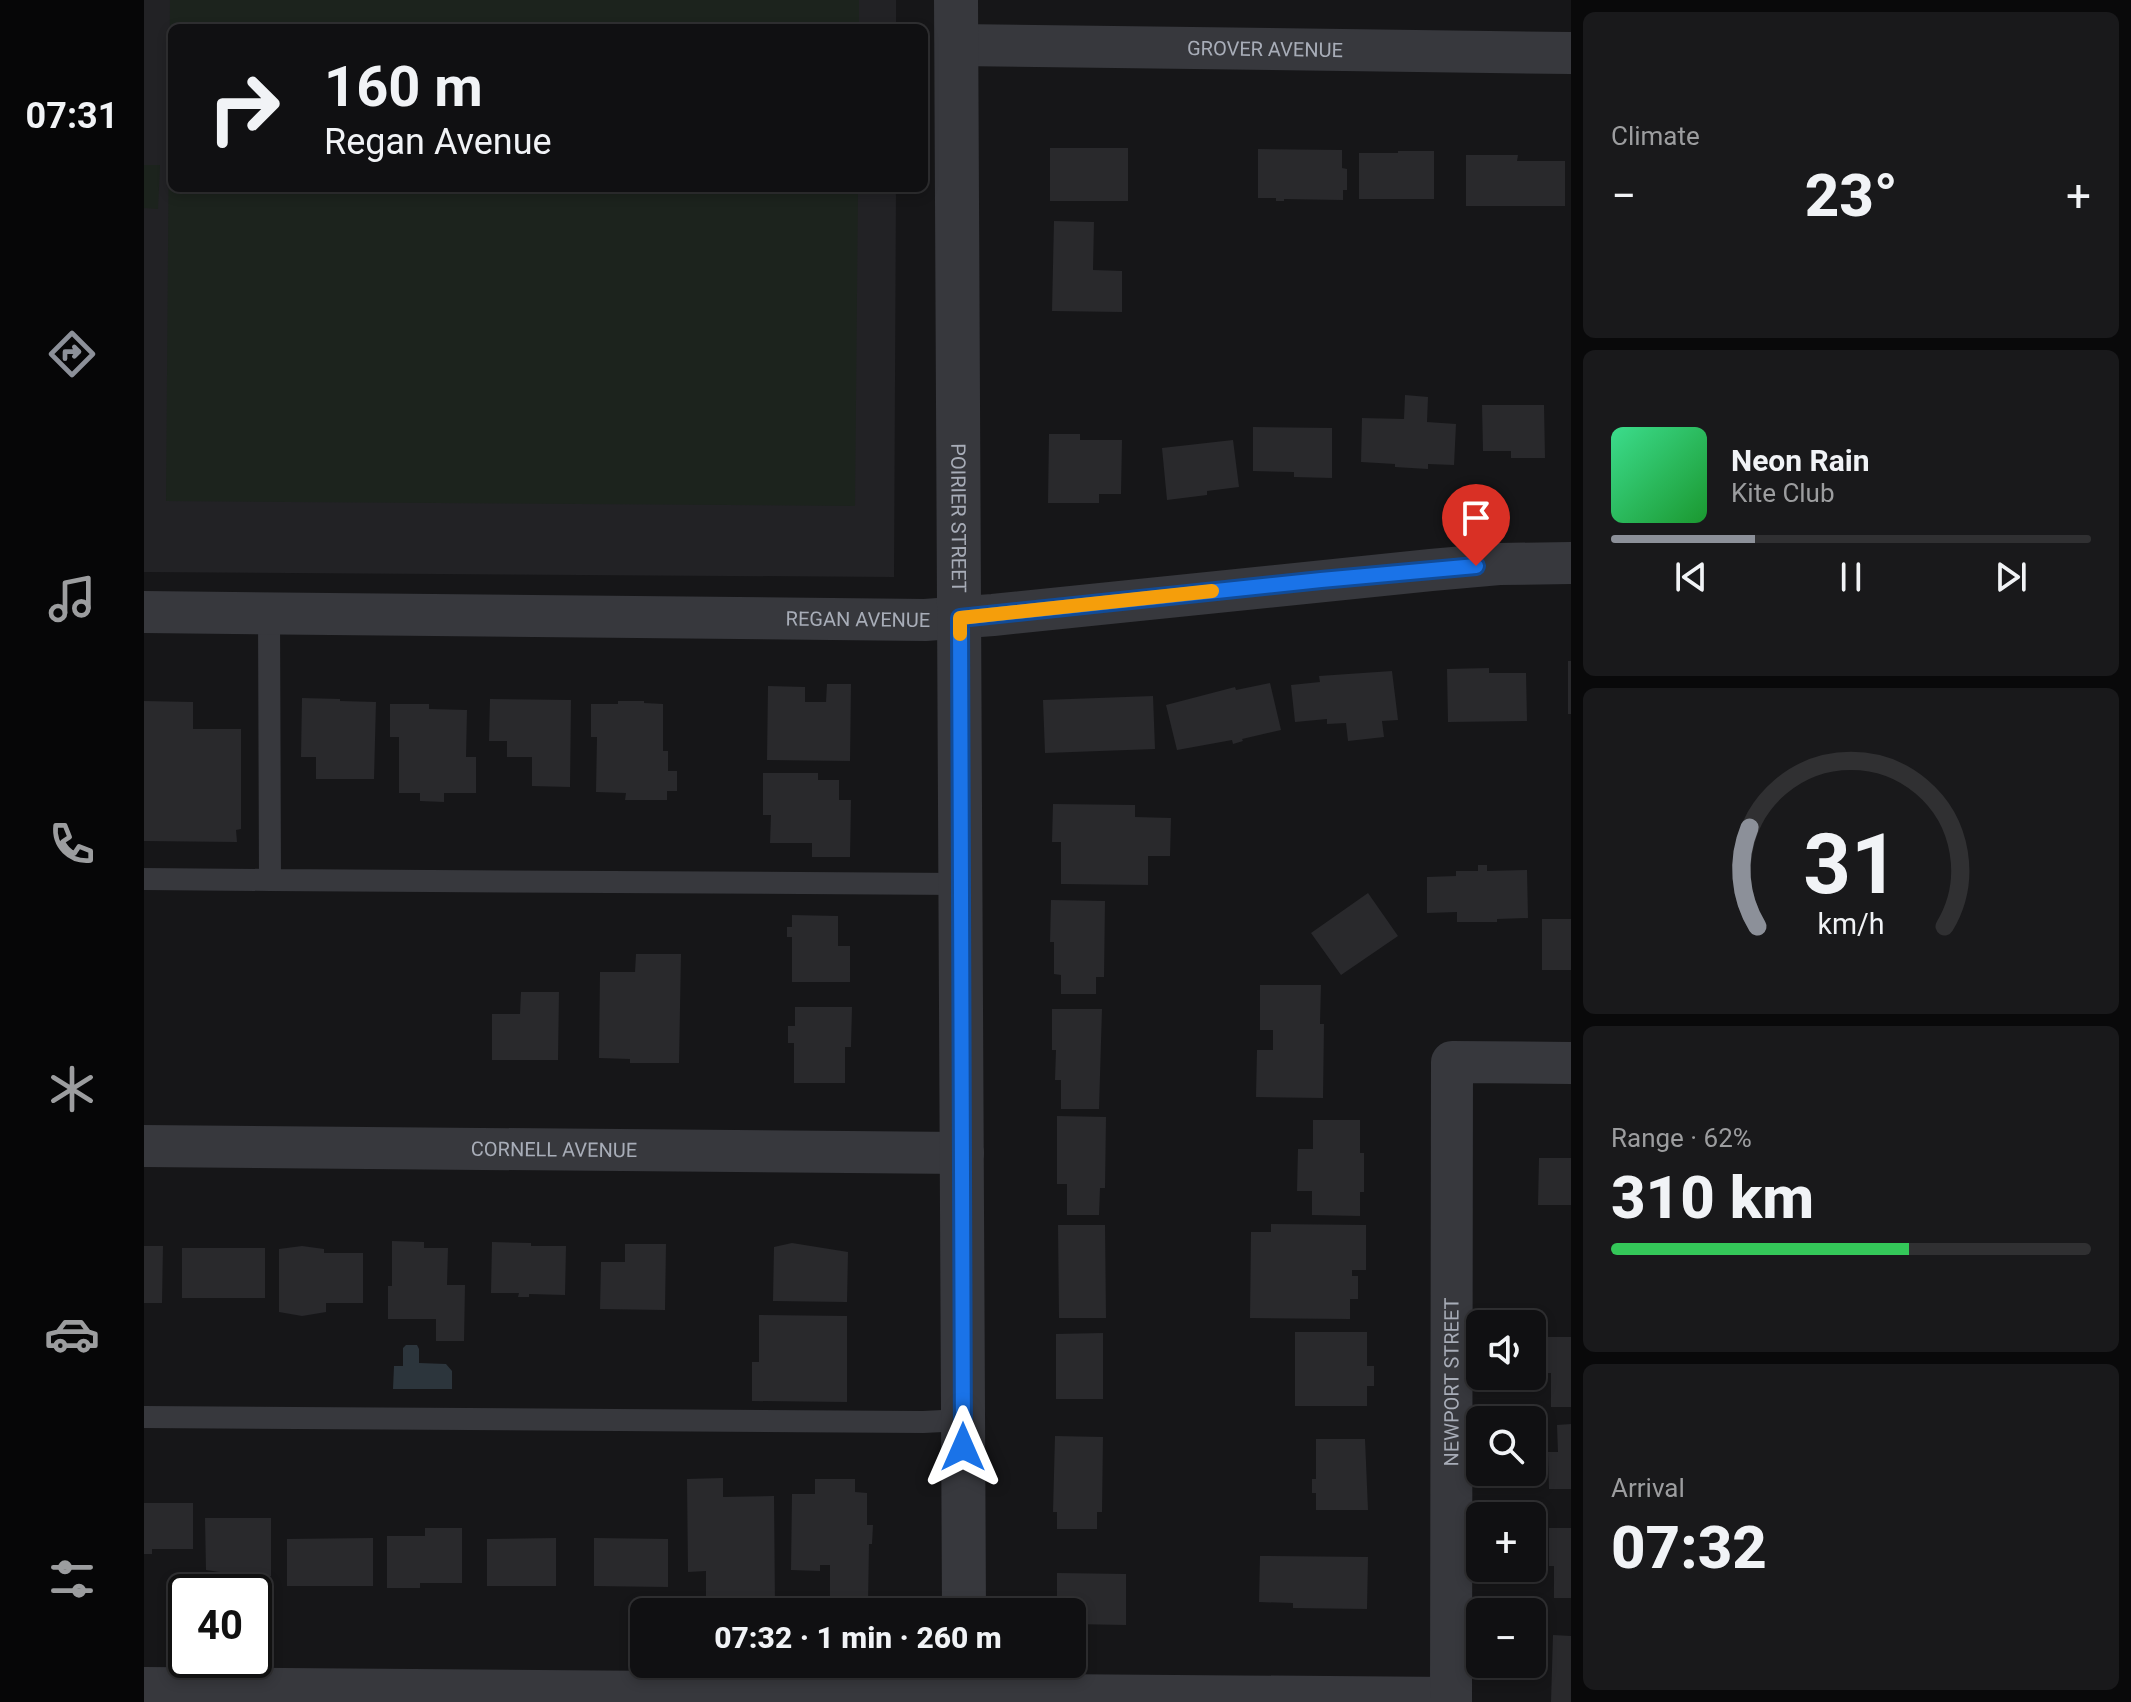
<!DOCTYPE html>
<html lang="en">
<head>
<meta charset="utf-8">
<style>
	:root { --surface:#101012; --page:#19191b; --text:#f1f3f6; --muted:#9c9d9f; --line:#303032; --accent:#8c9099 }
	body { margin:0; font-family:Roboto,sans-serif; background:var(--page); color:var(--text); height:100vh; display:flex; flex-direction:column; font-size:30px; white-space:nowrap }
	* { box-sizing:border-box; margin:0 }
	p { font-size:26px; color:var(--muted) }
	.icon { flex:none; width:44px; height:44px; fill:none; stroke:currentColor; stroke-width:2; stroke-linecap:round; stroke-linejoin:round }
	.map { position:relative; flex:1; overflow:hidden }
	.drawer { display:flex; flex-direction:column; gap:12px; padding:12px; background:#09090a; width:560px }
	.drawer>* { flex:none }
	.banner { position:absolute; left:24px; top:24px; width:760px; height:168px; border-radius:12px; box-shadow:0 4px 12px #0003,0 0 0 2px var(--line); background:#101012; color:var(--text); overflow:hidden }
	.fabs { position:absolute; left:1322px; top:1310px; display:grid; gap:16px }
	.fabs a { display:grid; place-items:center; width:80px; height:80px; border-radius:12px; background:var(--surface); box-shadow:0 4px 12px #0003,0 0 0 2px var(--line); font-size:40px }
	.speed { position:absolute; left:24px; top:1574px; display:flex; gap:16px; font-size:40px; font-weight:700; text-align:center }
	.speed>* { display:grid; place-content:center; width:104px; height:104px; border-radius:50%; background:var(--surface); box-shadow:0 4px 12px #0003,0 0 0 2px var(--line); line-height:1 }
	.speed .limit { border:4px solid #111; border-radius:12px; background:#fff; color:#111 }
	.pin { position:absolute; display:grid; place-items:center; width:68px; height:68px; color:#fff; margin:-82px -34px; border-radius:50% 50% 50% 0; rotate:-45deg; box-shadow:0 0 8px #0007 }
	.pin .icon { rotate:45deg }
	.me { position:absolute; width:88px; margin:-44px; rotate:0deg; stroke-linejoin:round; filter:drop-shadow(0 0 6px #0008) }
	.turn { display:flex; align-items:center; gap:28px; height:168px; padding:0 24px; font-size:36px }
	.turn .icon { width:104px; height:104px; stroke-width:2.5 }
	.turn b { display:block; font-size:56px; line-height:68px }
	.big { font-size:60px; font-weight:800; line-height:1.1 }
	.drawer .widget { flex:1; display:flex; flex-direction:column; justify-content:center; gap:12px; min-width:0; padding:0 28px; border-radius:12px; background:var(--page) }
	.drawer .dial { align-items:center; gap:0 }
	.dial svg { height:208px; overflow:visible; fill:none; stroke:var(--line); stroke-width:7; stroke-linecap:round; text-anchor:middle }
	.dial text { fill:var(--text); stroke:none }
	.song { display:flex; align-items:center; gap:24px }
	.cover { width:96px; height:96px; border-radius:12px; background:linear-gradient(135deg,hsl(150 70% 55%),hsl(130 70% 35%)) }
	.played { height:8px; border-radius:4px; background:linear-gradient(90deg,var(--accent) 30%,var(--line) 30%) }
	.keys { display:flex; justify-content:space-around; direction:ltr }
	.heat { display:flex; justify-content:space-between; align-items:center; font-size:44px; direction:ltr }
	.charge { height:12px; border-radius:6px; background:linear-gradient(90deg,#34c759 62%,var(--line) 0) }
	.trip { position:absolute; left:486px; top:1598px; width:456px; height:80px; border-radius:12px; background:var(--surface); box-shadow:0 4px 12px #0003,0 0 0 2px var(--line); font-weight:800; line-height:80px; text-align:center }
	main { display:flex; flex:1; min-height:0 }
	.dock { display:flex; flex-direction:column; width:144px; justify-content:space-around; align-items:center; background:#060607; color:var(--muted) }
	.dock .icon { width:56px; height:56px }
	.dock .current { color:var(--accent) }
	.dock b { font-size:36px; color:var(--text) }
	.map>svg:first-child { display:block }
</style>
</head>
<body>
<main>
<nav class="dock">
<b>07:31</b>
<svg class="icon current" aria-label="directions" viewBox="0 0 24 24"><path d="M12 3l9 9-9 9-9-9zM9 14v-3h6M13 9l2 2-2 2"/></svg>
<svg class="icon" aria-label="music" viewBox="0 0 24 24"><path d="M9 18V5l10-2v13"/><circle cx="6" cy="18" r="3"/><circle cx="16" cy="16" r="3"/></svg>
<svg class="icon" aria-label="phone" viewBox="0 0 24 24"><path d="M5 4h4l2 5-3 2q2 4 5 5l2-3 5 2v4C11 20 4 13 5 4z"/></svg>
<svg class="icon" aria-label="climate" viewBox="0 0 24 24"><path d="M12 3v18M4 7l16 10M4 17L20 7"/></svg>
<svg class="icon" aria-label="car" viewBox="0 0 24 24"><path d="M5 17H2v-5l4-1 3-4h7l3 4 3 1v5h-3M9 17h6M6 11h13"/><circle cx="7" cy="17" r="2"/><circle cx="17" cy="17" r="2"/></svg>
<svg class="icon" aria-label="filters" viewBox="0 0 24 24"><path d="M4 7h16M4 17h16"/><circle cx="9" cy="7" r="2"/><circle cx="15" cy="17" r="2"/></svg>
</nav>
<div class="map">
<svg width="1427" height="1702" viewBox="0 0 1427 1702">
	<rect width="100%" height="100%" fill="#161618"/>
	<path fill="#222225" d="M0,0H752V28H28V188H752L750,577L0,572Z"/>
	<path fill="#1c231d" d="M26,0H715V28H28V188H714L711,506L22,501Z
		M0,165H16L14,209L0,208Z"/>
	<path fill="#2c353c" d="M262,1345H273L275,1349V1363L302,1364L308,1371V1389H249L250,1366H259V1348Z"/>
	<path fill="#29292c" d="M906,148H984V201H906Z
		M1114,149L1198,150V168L1203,169V190H1199V200L1140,199V201H1132V198H1114Z
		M1254,151H1290V199H1215V153H1254Z
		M1322,155H1374L1373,161H1421V206H1322Z
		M910,221L950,222L949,270L978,271V312L908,311Z
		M1261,395L1284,397L1283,422L1312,424L1310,465L1284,464V469L1251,467V464L1217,462L1218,418L1260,419Z
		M1338,405H1400L1401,458H1367V451H1339Z
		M1109,427L1188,428V478L1150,477V472L1109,471Z
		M905,434H936V440H978L977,494H955V503H904Z
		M1089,440L1095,487L1063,491V495L1023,500L1018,448Z
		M1424,661H1427V714H1424Z
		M1345,668V673H1382L1383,721L1304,722L1303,669Z
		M1248,671L1254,720L1238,721L1240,737L1204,741L1202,723L1183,724V719L1151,722L1147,685L1176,682L1175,676Z
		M1126,683L1137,730L1098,739L1099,741L1089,744L1088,740L1033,750L1022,705L1091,687L1092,690Z
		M683,684H707L706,761L623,760L624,686L661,687V702H682Z
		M1009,696L1011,749L901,753L899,700Z
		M158,698L196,699V701L232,702L230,779H172V757H157Z
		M346,699L427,700L426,787L388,786V757H363V741H345Z
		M0,701L49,702V729H97V829L92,830L93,842L0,841Z
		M474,701H500V703L519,704V751H524V771H533V791H523V800H481L482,793L452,792L453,737H447V704H474Z
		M246,704H285V709L323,710L322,757H332V793H300V802L276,801V793H255V737H246Z
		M619,773H674V780H695V800H707L706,857H668V843H626L627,815H619Z
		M909,804L991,805V817L1027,818L1026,856H1004V885L917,884V842H908Z
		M1334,865H1343V871L1383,870L1384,918L1353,919V922H1313V912L1283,913V877L1312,876V871H1334Z
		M1224,893L1254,936L1197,975L1167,933Z
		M907,900L961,901L960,977H952V994H917V975L910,974V942H906Z
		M648,915L694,916V946H706V982H648V937H643V927H648Z
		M1398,919H1427V970H1398Z
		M492,954H537L535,1063H486V1059L455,1058L456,972H491Z
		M1116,985H1177L1176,1024H1180L1179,1098L1112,1097L1113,1050H1129V1030H1116Z
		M377,992H415L414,1060H348V1014H376Z
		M651,1007H708L707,1047H701V1083H650V1043H644V1026H651Z
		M908,1009H958L955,1109H917V1080H911L912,1050H908Z
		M913,1116L962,1117L961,1188H956L955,1215H923V1184H913Z
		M1169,1120H1216V1153H1220V1192H1216V1216L1168,1215V1191H1153L1154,1149H1169Z
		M1395,1158H1427V1205H1394Z
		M1127,1224L1222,1225V1270H1208V1276H1214V1299H1206V1319L1106,1318L1107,1232H1127Z
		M914,1225H961L962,1318H915Z
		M248,1241L280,1242V1248H304L303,1285H321L320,1341H292V1319H244V1286H248Z
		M348,1242L387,1243V1246H422L421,1295L385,1294V1297H374L375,1293H347Z
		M648,1243L704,1252L703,1302L629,1301L630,1247Z
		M481,1244H522L521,1310L456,1309L457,1262H481Z
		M0,1246H19L18,1303H0Z
		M158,1246L180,1249V1253H219V1303H182V1312L158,1316L135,1312V1249Z
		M38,1248H121V1298H38Z
		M615,1315L703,1316V1402L608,1401V1362H615Z
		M1151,1332H1223V1366H1230V1386H1223V1406H1151Z
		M959,1333V1399H912V1334Z
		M1402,1337H1427V1407H1407V1373H1402Z
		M1427,1424V1489H1405L1404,1452H1414L1413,1425Z
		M911,1436L959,1437L958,1512H953V1529H913V1512H909Z
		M1172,1439H1221L1224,1510H1172V1493H1168V1479H1172Z
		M579,1478V1497L630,1496L631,1605H592V1599L562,1600V1571L544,1572L543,1479Z
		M671,1479H711V1492L723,1493V1525H729L728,1544H725L724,1603H686V1565H676V1571L647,1570L648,1494H671Z
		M0,1503H49V1549H8V1554H0Z
		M61,1518H127V1576H103L62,1570Z
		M281,1528H318V1583H276V1588H243V1536H281Z
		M1405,1528H1427V1598H1410V1566H1405Z
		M229,1538V1586H143V1539Z
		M412,1538V1586H343V1539Z
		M450,1538L524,1539V1587L450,1586Z
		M1116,1556L1224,1557L1223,1609L1149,1608V1603L1115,1602Z
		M913,1573L982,1574V1625L928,1624V1612H913Z
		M1409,1635L1427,1636V1702H1407Z"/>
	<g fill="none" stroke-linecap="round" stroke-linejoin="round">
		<path stroke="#37383d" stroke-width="22" d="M0,879L126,880L125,614
			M126,880L817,884
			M0,1417L779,1422L819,1420"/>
		<g stroke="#37383d" stroke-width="42">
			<path id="s1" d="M813,45L1427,53"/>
			<path id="s2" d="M0,612L781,620L849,615L1287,570L1355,564L1427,563"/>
			<path id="s3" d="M0,1146L819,1153"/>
			<path d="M0,1688L1307,1698"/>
			<path id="s4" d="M1307,1702L1308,1062L1427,1063"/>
		</g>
		<g stroke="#37383d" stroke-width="44">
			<path id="s5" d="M812,0L820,1612"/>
			<path d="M820,1664V1702"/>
		</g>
	</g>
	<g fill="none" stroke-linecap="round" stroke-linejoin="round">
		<defs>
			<path id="route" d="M819,1447L816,618L1177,580L1332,566"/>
		</defs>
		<use href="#route" stroke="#114b97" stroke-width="20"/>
		<use href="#route" stroke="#1a73e8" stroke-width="14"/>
		<path stroke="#f59e0b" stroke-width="14" d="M816,634V618L1068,591"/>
	</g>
	<g text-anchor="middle" stroke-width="8" stroke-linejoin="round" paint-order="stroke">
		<g font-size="20" fill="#a8adb8" stroke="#111113">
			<text dy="7" stroke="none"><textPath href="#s1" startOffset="308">GROVER AVENUE</textPath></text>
			<text dy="7" stroke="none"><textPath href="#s5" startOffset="518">POIRIER STREET</textPath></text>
			<text dy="7" stroke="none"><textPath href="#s2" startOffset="714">REGAN AVENUE</textPath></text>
			<text dy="7" stroke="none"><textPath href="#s3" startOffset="410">CORNELL AVENUE</textPath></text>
			<text dy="7" stroke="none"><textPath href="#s4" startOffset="320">NEWPORT STREET</textPath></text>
		</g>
	</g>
</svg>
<div class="fabs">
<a><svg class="icon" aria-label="sound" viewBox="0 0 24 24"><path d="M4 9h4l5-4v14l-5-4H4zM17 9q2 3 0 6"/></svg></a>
<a><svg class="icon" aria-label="search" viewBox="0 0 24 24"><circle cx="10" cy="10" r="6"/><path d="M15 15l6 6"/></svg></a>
<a>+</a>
<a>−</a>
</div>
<div class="speed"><div class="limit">40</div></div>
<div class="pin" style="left:1332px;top:566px;background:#d93025"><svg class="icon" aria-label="arrive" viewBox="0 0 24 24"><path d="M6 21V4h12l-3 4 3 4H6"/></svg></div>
<svg class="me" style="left:819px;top:1447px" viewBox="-20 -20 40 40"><path d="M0-17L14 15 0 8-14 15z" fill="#1a73e8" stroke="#fff" stroke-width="4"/></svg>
<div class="trip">07:32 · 1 min · 260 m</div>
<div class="banner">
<div class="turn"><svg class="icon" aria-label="right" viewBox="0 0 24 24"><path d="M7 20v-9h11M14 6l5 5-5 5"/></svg><div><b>160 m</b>Regan Avenue</div></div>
</div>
</div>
<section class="drawer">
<div class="widget"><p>Climate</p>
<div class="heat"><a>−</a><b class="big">23°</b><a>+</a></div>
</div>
<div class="widget">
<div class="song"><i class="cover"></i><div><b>Neon Rain</b><p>Kite Club</p></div></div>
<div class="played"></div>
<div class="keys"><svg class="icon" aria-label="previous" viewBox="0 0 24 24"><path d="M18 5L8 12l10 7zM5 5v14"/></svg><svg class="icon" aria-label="pause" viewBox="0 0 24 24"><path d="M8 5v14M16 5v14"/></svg><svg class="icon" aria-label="next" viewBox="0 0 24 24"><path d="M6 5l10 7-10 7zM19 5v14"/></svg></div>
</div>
<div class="widget dial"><svg viewBox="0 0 100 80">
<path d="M14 69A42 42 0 1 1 86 69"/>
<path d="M14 69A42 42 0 0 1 11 31" stroke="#8c9099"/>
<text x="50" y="56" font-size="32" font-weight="700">31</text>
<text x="50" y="72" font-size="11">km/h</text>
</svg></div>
<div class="widget"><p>Range · 62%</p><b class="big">310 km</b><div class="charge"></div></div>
<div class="widget"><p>Arrival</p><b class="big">07:32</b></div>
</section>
</main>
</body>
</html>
